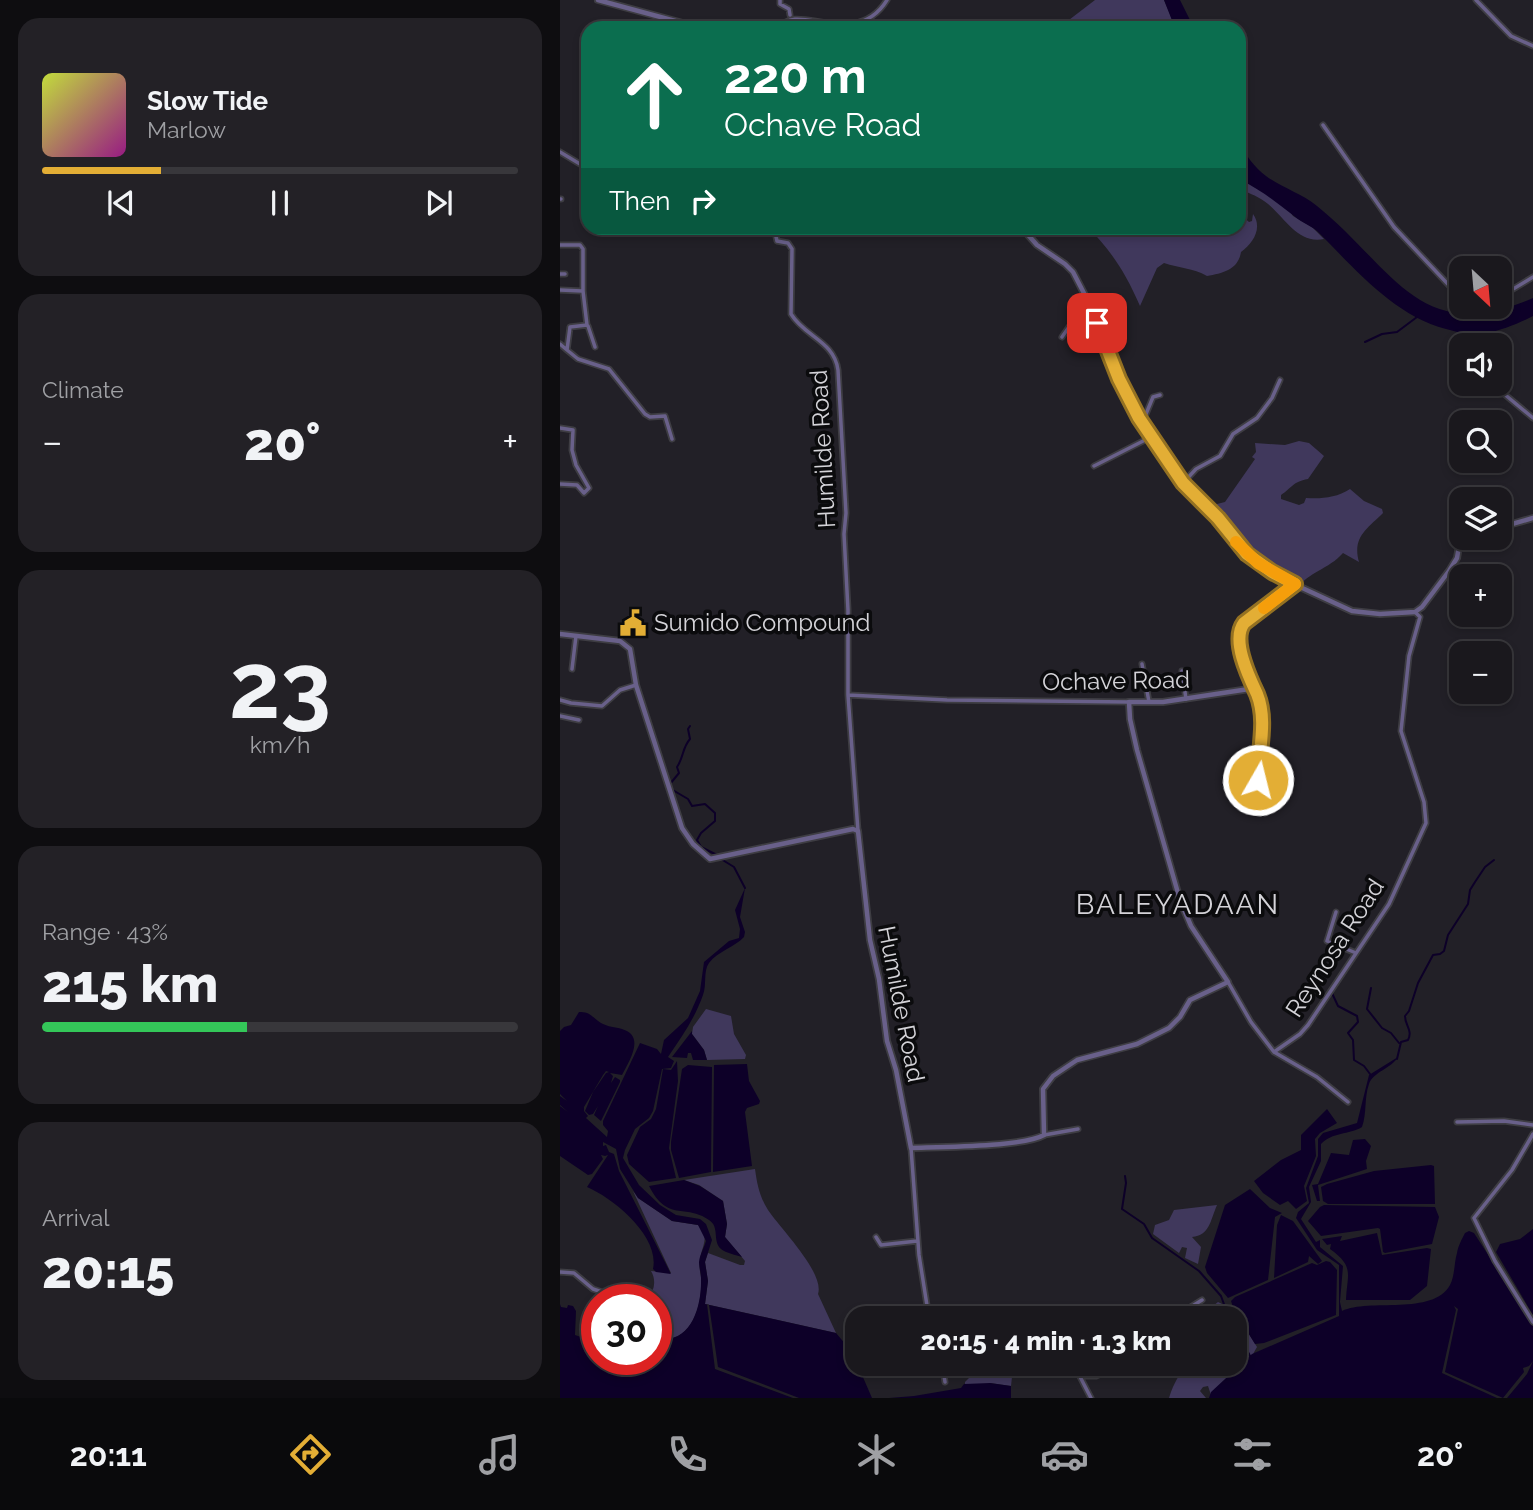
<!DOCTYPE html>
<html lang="en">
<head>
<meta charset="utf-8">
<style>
	:root { --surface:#1a181d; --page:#232126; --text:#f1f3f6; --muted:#9fa0a4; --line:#38373b; --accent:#e3ae35 }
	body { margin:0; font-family:Raleway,sans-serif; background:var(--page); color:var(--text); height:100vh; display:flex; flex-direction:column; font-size:26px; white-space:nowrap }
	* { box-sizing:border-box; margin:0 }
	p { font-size:23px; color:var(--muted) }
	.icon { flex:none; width:38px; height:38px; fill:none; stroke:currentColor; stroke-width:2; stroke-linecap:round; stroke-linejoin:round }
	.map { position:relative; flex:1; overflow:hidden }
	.panel { display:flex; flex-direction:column; gap:18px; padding:18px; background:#0e0d10; width:560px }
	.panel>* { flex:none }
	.banner { position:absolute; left:21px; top:21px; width:665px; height:214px; border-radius:21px; box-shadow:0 4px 10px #0003,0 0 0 2px var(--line); background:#0b6e4f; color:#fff; overflow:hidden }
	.needle { width:46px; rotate:154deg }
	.buttons { position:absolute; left:889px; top:256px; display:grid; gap:14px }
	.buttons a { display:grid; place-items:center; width:63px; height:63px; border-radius:14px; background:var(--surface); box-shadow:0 4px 10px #0003,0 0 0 2px var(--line); font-size:35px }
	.speed { position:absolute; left:21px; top:1284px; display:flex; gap:14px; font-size:35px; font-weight:700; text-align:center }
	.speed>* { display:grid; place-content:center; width:91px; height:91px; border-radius:50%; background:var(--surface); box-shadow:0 4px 10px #0003,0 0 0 2px var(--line); line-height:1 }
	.speed .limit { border:10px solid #d22; background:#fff; color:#111 }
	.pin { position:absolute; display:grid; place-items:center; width:60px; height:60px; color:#fff; margin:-30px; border-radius:14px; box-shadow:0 4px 10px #0006 }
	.me { position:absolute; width:77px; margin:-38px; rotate:8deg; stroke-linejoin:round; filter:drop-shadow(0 0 5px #0008) }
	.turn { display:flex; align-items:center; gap:24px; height:147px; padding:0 28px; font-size:32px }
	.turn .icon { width:91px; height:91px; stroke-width:2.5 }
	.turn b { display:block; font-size:49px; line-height:60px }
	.then { display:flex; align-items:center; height:66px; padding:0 28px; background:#0003; gap:14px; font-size:26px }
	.big { font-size:52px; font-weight:800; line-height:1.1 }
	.panel .tile { flex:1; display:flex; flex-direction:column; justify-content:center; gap:10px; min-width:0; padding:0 24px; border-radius:21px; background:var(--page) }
	.panel .dial { align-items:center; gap:0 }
	.dial b { font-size:91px; line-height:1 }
	.song { display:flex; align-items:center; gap:21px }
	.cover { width:84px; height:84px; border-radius:10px; background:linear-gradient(135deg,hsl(70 70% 55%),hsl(310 70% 35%)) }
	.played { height:7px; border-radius:4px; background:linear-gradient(90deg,var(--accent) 25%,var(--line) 25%) }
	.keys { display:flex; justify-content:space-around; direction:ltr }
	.heat { display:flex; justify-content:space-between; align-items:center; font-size:38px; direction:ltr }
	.charge { height:10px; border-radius:5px; background:linear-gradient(90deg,#34c759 43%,var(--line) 0) }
	.trip { position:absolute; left:285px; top:1306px; width:402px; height:70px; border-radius:21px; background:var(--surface); box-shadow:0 4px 10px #0003,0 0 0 2px var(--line); font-weight:800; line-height:70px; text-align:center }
	.menu { display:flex; height:112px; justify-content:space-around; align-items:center; background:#0a0a0c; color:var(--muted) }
	.menu .icon { width:49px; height:49px }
	.menu .on { color:var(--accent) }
	.menu b { font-size:32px; color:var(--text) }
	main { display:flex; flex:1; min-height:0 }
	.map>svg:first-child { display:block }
</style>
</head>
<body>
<main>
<section class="panel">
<div class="tile">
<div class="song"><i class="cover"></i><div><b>Slow Tide</b><p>Marlow</p></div></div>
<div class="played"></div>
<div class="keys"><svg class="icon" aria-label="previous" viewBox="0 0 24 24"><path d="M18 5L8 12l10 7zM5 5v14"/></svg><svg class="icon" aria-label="pause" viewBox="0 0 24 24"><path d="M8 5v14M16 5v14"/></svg><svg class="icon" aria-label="next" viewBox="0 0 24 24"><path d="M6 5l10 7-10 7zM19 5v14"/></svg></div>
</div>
<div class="tile"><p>Climate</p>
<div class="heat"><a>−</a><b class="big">20°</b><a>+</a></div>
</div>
<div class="tile dial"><b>23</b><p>km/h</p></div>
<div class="tile"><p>Range · 43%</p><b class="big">215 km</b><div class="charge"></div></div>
<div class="tile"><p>Arrival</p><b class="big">20:15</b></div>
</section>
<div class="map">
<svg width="973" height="1398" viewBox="0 0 973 1398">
	<rect width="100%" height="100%" fill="#222027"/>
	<path fill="#40385c" d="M535,0H604L612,19L588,28H503L505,23Z
		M679,177L703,191L729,210L733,216L752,227L764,239C737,245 723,214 704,201C696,195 687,193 679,188Z
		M679,213L689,222L692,221L693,214C703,228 693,243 681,252C678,270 663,273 647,276C633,268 619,268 604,263L597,268L580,306C565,272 554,255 529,228H679Z
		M739,441L749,443L764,456L748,479C732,482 733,487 721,495V499L739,505L744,503L746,498C761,499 776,498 790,489L804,501L822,509L823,513C807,529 792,537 799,562L783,553C769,569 747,573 739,587L719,578L695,562L645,507L665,502L695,459L692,457L696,452L695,443L725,445Z
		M146,1009L171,1016L174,1034L186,1055L185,1059L147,1060L144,1050L132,1034L133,1027Z
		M195,1169C197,1184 200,1198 208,1210C220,1228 265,1273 258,1294L276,1333L145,1304L148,1281L145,1262L148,1253L180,1265H184L185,1261L165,1237L167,1224L163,1201L139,1185L124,1180Z
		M73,1191L78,1198L112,1221L138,1225C151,1238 141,1246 140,1261C139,1267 140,1272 141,1277C143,1306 131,1346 96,1338V1300H86C94,1293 97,1281 91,1271L111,1273Z
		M657,1205C650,1221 650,1235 632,1237L641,1247L638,1264L625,1258L627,1248L622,1247L619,1253L593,1234L595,1225L609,1220L614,1210Z
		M658,1302L674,1310L697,1347L693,1354L767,1323L652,1398L648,1386L643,1387L640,1391L646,1398H609C623,1356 637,1363 676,1363V1318H638Z
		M424,1363H461L463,1370L452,1377L451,1386L430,1383L405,1398V1382Z"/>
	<path fill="#0d0028" d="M604,0H620L634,28H615Z
		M679,143C686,155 694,167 706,176C722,188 741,193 757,206C834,268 859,348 973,298V316C960,323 942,330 928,333C911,337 901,333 886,329C835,316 796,270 760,234C753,226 742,223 734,216C717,203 701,190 681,180L679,177Z
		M185,888L180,917L185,932L184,937C175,947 158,951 149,963C143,971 147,985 143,995C134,1020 122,1036 108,1057L114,1061L111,1068L102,1069L93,1111L89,1118L75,1129L65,1150L63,1158L79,1185L100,1205L116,1215L140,1219L146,1224L152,1240L145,1262L148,1281L145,1304L276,1333L292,1352L312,1398H0V1304L1,1307L7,1308L8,1305L13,1306L16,1311L15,1335L30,1340L37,1326V1360H96V1338C131,1346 142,1306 141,1278C141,1273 139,1267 139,1262C140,1254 144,1248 146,1241L138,1225L112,1221L78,1198L60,1169L56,1149L43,1142V1146L46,1145L49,1152L54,1154L59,1171L111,1274L96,1272L93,1269C100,1236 53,1198 27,1187L48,1155L45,1156L41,1155L43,1159L32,1174L28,1175L0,1156V1106L8,1112L0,1105V1096L7,1101L0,1094V1031L4,1027L11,1025L19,1012C30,1011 33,1018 41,1023C48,1027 55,1027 62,1029C86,1036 69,1061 62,1075L50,1073L53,1076L51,1083L55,1077L60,1080V1082L41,1121L34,1115L38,1106L33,1114L29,1115L25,1111L33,1092L46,1073L49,1072L46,1071L43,1075L24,1107V1111L28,1116L26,1118L47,1137L48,1131L43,1125V1121L80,1043L97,1049L101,1054L104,1040L128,1018L140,991L144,962L169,941L179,938L180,929L175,910Z
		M132,1031V1034L144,1050L147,1060H133L131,1053H128L127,1058L112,1057Z
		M838,1057C832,1068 813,1072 809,1084C804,1098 807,1113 802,1127C789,1135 772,1132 761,1144V1161L749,1187L751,1202L741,1219L756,1242L760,1240V1247L783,1266L780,1302L782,1311C809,1298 873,1316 890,1285C895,1275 894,1263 897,1253C898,1246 902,1239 905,1233L909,1231L914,1233L973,1324V1398H649L651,1392L692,1354L779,1316V1265L757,1250L736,1218L738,1212L749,1203L746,1188L758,1156V1139L763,1133L797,1123L809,1075Z
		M117,1061L118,1081L109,1148L116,1178L89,1182L69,1164L67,1155L80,1127L91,1119L96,1109L103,1069L111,1070Z
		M187,1064L189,1081L200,1101L199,1104L187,1108L185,1112L192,1166L153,1172L154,1065Z
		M128,1065L152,1067L151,1172L119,1178L111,1150V1142L122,1069Z
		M767,1109L777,1123L760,1133L755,1139L756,1156L744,1186L747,1201L736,1209L728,1201L720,1205L703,1193L694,1181L721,1160L741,1150V1135Z
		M805,1139L811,1146L806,1161L807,1169L758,1185L760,1201H757L752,1185L758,1184L771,1153L789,1155L793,1140Z
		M871,1165L874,1166L875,1204H768L763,1201L761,1187L767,1184L814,1171Z
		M124,1180L140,1186L163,1201L167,1224L165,1237L182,1257C176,1255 166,1253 161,1249C152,1241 160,1227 149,1220C125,1203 108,1223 89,1186Z
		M690,1189L710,1208L722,1213L715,1217L708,1280L668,1298L647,1273L645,1267L665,1205Z
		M764,1205L875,1207L879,1217L872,1244L825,1253L823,1252L820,1229L818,1228L761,1236L748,1221L760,1207Z
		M721,1215L733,1221L762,1261L758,1264L749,1256L748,1262L714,1278L717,1225Z
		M973,1229V1315L936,1252L940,1244L960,1239Z
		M817,1233L822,1255L867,1248L871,1249L867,1286L850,1300H786C787,1274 795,1267 770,1249L771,1244L767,1245L762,1239L782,1236L780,1241Z
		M766,1261L770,1262L777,1270L776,1315L704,1343L695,1344L674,1310L671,1301L675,1297L752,1263L757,1265Z
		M430,1383L451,1386V1398H329L354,1396L401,1388L404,1384Z"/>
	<path fill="#222027" d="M147,1304L149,1305L158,1367L239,1398H233L155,1369Z
		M894,1306L898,1309L885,1372L943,1398L964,1372L963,1368L969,1366L973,1361L967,1374L947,1398H937L882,1373L896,1310Z"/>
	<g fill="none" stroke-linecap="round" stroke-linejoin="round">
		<path stroke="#0d0028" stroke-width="2" d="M805,342L822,334L837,332L857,317
			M110,784L119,773L117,767C124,757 122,748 130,739L128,729L130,726
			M111,789L128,799L132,806L145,804L155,813V821L141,833L137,840L141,847L157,855
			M161,859L174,867L185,888
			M811,988L807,1009L822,1028L831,1033L839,1043
			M771,991L778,1006L797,1016L798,1022L788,1033L793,1040L794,1060L804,1066L810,1074
			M837,1059L841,1042L848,1040C853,1030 845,1026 845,1016L849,1011L858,983L873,955L880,954L884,951L888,935L908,904L910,890L915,882L925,867L934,860
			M565,1176L566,1183L562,1209L584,1224L592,1238L639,1271L661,1296L669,1318
			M676,1328L690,1356"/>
		<defs>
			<path id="minor" d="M220,0V4L229,9L230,15
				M916,0L951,36L973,46
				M221,28C234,0 295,52 327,0
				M763,125L834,227L901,298
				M0,152L20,164
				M0,199H1
				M214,228L217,241L228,243L232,249L231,314C245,337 274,341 278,370L286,513L284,534L288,610V695L298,831
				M0,245H20L23,249V291L27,325L10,327L7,350L0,344
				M0,274H5
				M0,290L22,291
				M940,297L973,277
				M28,326L35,347
				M502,337L518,314L530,307
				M7,350L18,359L49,369L85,414L90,417L105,416L112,439
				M931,383L973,418
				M579,418L586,414L593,397L600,395
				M0,428L13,430L12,450L16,465L29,488L24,493L17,485L0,484
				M534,466L591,437
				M623,483L636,469L660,456L673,434L697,418L712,398L720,380
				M582,664L589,702
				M12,669L16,636
				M622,671L626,699
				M692,687C715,712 691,765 702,794
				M288,695L387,700L569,702
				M0,700L11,703L42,706L60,690L76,685
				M0,716L19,720
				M776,912L767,941L796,953
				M668,982L691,1022L714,1052L757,1077L788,1102
				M714,1052L740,1034L748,1025L829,904L866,823L864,802L841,731L849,656L860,617L855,612
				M897,1122L944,1121L973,1125
				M973,1134L952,1170L914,1218L935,1261L973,1322
				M484,1135L518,1129
				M351,1148L359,1255L369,1318
				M316,1237L321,1245L357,1241
				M0,1272L14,1273L33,1289L57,1297
				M613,1318L642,1300
				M382,1363L385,1382
				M513,1363L531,1398
				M383,1371L409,1368L418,1363
				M520,1376H536L549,1370L601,1363"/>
			<path id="tertiary" d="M38,0L141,28
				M462,228L477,245L505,264L513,272L528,301L559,379L589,435L623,483L658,518L687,554L698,563L725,580L792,611L820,614L855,612L862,607L889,571L897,558L901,534
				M940,525L952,524L973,518
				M0,634L60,641L70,649L76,685L122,828L133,844L150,859L293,829L298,831L310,940L319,979L327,1041L336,1070L351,1148C379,1147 463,1147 484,1135L483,1089L493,1076L517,1060L577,1044L609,1028L620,1017L630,1000L668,982L631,926L620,900L577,750L570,719L569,702H603L689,689L692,682C687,663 670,636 687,620L735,584"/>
		</defs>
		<use href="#minor" stroke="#3e3d43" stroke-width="7"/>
		<use href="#tertiary" stroke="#3e3d43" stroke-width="8"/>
		<use href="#minor" stroke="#69608a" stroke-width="3.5"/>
		<use href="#tertiary" stroke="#69608a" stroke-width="4.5"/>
	</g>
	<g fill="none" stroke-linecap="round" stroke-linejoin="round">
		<defs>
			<path id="route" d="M537,323L559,379L579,418L623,483L658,518L687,554L712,572L735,584L684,623C671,640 689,677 697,694C708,721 698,752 698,780"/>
		</defs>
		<use href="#route" stroke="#947122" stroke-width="18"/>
		<use href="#route" stroke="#e3ae35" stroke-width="12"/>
		<path stroke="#f59e0b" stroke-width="12" d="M676,542L698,563L735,584L704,608"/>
	</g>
	<defs>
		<symbol id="civic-bare" viewBox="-9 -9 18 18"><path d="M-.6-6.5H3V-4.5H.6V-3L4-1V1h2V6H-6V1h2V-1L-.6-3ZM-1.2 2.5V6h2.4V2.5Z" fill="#e3ae35" stroke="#0b0b0d" stroke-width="2.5" paint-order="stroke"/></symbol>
	</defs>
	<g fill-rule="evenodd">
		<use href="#civic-bare" x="54" y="604" width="38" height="38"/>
	</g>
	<g text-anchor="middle" stroke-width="7" stroke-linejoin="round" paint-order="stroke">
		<g font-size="24" fill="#d4d3d8" stroke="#0b0b0d">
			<text transform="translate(263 449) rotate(-93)" y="8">Humilde Road</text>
			<text transform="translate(556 681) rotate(-1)" y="8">Ochave Road</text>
			<text transform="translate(775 948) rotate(-57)" y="8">Reynosa Road</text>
			<text transform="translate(341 1004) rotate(79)" y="8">Humilde Road</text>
		</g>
		<g font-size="24" fill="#d4d3d8" stroke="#0b0b0d" text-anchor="start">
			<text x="94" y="631">Sumido Compound</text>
		</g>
		<g font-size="28" letter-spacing="2" fill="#d4d3d8" stroke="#0b0b0d">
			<text x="618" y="914">BALEYADAAN</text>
		</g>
	</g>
</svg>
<div class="buttons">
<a><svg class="needle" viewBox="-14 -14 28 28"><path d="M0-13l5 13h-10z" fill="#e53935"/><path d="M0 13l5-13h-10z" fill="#9fa0a4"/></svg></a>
<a><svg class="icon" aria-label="sound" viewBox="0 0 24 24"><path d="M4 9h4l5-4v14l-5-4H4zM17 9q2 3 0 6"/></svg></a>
<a><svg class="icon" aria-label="search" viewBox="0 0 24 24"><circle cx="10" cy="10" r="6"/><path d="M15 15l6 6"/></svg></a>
<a><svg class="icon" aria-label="layers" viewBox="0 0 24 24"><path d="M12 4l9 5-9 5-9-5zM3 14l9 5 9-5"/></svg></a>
<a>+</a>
<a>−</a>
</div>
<div class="speed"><div class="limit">30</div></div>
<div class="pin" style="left:537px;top:323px;background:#d93025"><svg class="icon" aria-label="arrive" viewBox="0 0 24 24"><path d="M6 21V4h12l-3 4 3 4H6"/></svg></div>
<svg class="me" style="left:698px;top:780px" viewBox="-20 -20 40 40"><circle r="17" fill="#e3ae35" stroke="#fff" stroke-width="3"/><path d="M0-11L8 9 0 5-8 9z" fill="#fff"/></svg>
<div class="trip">20:15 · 4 min · 1.3 km</div>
<div class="banner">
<div class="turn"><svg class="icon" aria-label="ahead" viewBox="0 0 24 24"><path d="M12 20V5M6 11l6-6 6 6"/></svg><div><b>220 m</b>Ochave Road</div></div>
<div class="then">Then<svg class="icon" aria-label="right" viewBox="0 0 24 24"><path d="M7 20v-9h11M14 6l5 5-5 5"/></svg></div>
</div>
</div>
</main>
<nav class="menu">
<b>20:11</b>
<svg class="icon on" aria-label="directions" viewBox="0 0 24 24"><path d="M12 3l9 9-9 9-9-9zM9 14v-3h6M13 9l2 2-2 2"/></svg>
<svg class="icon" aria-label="music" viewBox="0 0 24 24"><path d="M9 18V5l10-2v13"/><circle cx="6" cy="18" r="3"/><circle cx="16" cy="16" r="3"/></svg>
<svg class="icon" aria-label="phone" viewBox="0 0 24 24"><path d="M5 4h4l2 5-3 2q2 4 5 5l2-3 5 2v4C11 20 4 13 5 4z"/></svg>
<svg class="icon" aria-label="climate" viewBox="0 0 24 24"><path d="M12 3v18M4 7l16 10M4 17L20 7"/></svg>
<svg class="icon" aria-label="car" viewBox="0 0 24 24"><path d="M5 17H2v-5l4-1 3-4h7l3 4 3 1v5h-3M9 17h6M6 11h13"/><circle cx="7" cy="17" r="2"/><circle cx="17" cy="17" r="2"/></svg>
<svg class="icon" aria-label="filters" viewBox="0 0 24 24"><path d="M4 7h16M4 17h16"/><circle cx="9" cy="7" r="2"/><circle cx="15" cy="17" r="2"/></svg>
<b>20°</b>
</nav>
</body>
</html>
